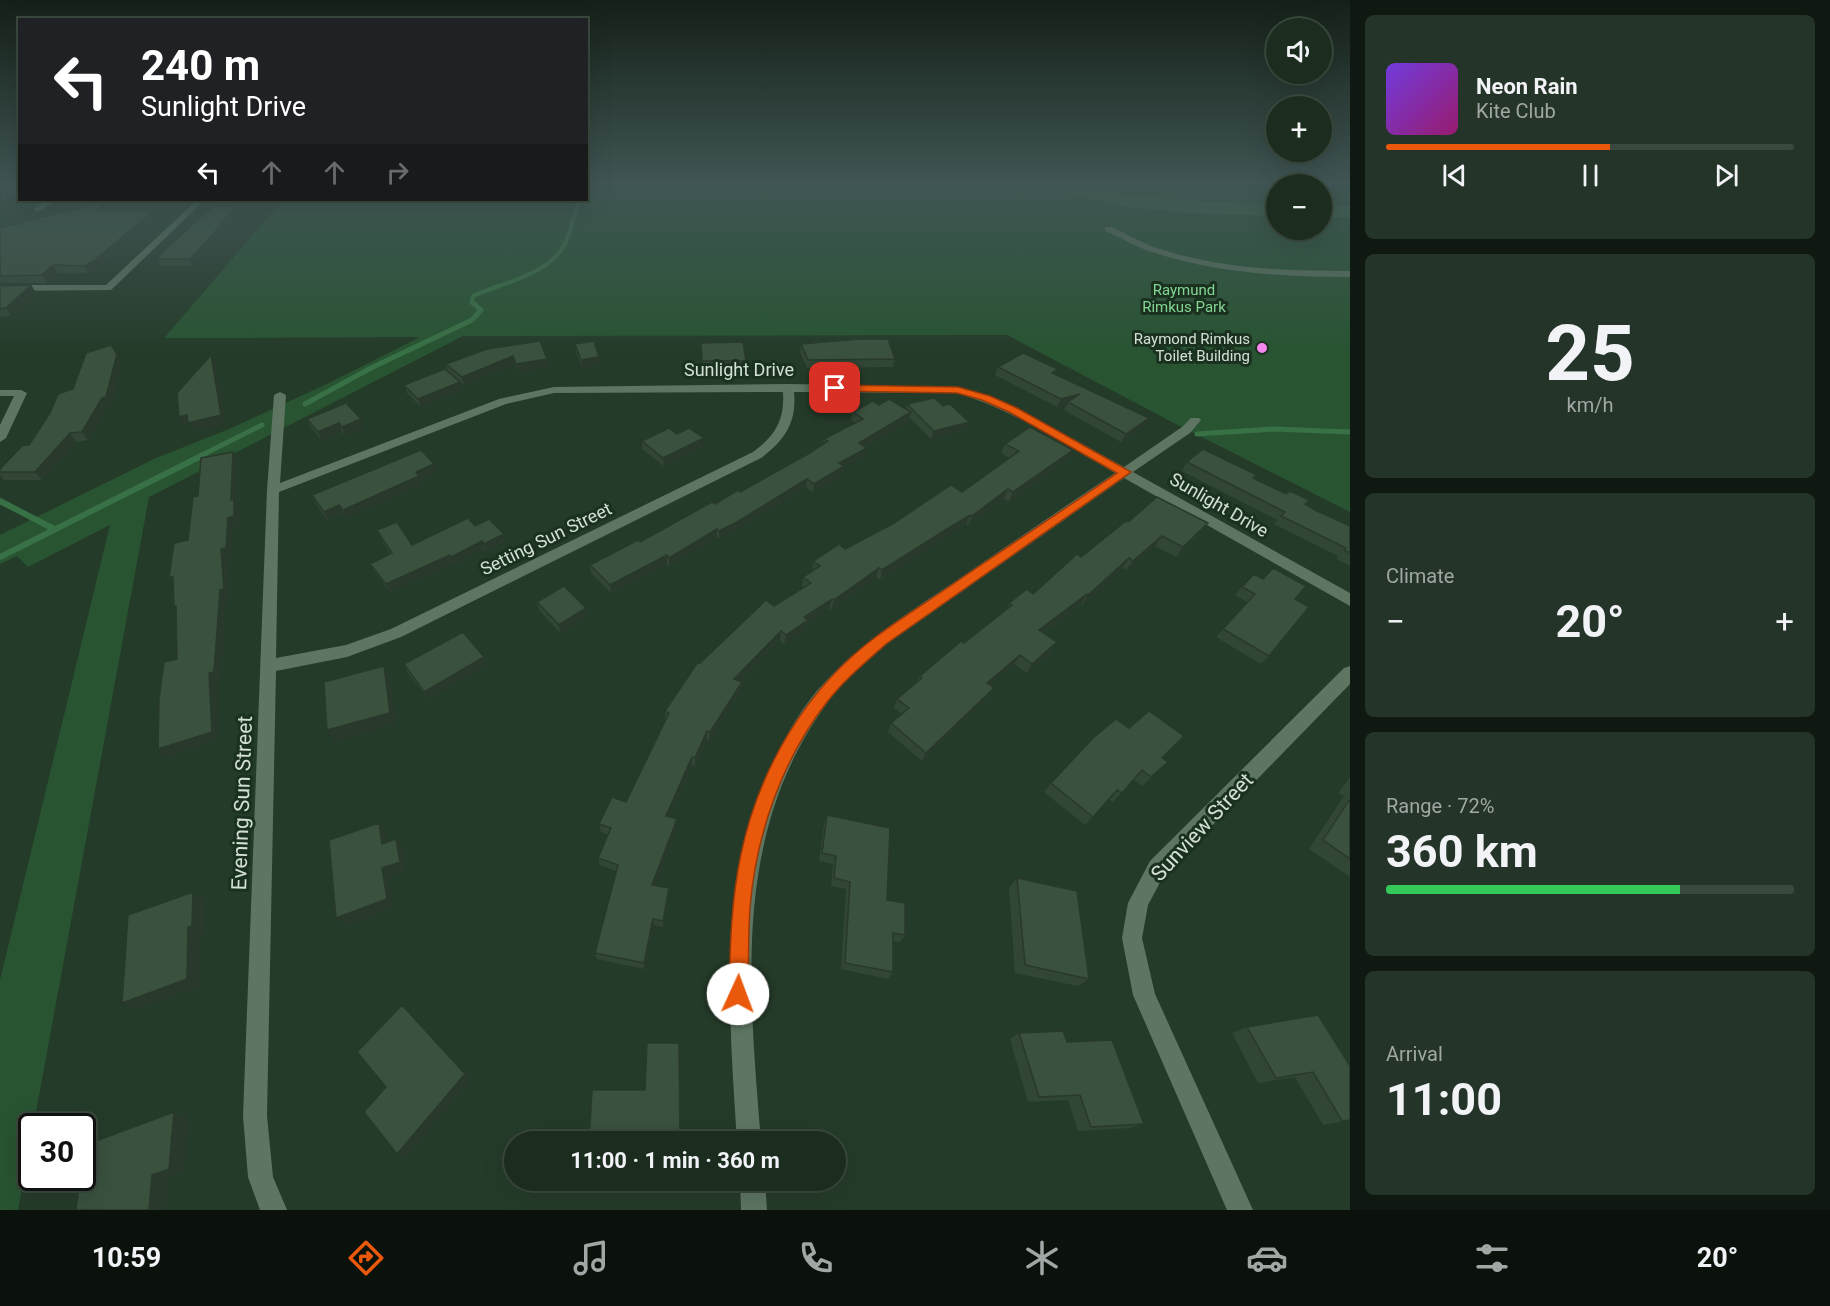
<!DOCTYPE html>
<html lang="en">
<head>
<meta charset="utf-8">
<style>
	:root { --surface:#1c2c1f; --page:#253428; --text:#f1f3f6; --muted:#a0a7a4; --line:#3a483d; --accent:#ea580c }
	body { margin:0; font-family:Roboto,sans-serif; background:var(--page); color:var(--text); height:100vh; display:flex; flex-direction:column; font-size:22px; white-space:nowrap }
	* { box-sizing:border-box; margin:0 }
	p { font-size:20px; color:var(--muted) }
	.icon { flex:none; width:33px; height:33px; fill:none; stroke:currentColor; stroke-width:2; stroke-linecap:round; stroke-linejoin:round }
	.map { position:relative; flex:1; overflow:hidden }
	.drawer { display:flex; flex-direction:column; gap:15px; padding:15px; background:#0f1811; width:480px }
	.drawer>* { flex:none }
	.banner { position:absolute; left:18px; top:18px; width:570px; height:183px; border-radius:0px; box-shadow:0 6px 24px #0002,0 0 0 2px var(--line); background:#202124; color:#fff; overflow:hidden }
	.buttons { position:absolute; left:1266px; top:18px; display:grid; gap:12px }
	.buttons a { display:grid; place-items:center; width:66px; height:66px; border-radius:50%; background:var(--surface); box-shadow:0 6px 24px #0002,0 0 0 2px var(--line); font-size:30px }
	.speed { position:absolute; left:18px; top:1113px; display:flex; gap:12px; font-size:30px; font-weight:700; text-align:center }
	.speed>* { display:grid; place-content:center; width:78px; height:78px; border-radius:50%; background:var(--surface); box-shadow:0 6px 24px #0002,0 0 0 2px var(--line); line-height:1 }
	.speed .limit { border:3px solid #111; border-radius:9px; background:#fff; color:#111 }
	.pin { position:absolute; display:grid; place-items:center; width:51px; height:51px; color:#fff; margin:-26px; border-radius:12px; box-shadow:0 3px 9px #0006 }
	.me { position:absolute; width:66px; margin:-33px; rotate:2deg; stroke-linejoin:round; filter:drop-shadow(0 0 4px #0008) }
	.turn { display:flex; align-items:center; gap:21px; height:126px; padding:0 24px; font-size:27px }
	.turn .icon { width:78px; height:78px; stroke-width:2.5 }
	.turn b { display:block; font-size:42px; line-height:51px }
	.lanes { display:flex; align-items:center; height:57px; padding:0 24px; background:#0003; justify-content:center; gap:30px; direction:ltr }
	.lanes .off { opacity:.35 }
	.big { font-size:45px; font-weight:700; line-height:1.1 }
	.drawer .tile { flex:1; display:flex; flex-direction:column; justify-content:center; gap:9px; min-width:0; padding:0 21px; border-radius:9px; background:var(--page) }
	.drawer .dial { align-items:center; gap:0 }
	.dial b { font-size:78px; line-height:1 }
	.song { display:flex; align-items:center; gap:18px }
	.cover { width:72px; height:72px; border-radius:9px; background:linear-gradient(135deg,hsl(260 70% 55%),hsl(320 70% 35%)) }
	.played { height:6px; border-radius:3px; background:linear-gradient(90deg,var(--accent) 55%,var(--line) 55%) }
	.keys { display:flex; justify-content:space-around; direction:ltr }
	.heat { display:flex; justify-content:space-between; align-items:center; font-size:33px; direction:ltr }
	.charge { height:9px; border-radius:4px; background:linear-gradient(90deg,#34c759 72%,var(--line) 0) }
	.trip { position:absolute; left:504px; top:1131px; width:342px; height:60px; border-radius:30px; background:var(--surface); box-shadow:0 6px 24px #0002,0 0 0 2px var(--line); font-weight:700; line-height:60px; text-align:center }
	.tabs { display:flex; height:96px; justify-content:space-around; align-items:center; background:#0b120c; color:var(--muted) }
	.tabs .icon { width:42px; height:42px }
	.tabs .active { color:var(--accent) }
	.tabs b { font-size:27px; color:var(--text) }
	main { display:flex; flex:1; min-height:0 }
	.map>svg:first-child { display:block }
</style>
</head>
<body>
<main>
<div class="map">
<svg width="1350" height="1210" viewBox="0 0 1350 1210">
	<rect width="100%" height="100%" fill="#253b29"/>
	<path fill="#285432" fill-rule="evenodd" d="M587,183H1350V512L1170,421L1007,335L463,336L149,497L18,1210H0V980L110,525L28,567L17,556L0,564V535L156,458L227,430L329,383L420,337L164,338L283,200H586ZM1276,184H1322V230H1276Z"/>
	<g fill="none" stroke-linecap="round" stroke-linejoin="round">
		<path stroke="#387145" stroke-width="4" d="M586,188L589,183
			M472,303L473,296C503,282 548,276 565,244C572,230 573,214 580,200"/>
		<path stroke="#387145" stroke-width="5" d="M305,404L371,368L472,320L481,310L472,302
			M1197,434L1274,429L1350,432
			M202,455L262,425"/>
		<path stroke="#387145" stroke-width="6" d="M0,501L54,529
			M0,557L205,454"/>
		<path fill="#387145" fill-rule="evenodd" d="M1043,183H1076L1126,195L1192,201L1276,204V216L1192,213L1126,207L1046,187Z
			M1322,205L1350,206V218L1322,217Z"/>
		<path fill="#5e7562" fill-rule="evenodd" d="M46,200H55L41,211H35V207Z
			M197,200H205L111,290L0,291V285H106Z
			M1105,227H1111C1127,234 1141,243 1157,248C1219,269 1286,271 1350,271V277C1284,277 1215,273 1152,252C1136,247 1121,237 1105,231Z
			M788,384L958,387L990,396L1017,408L1124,467L1182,427L1191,418H1199L1201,420L1190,433L1133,472L1350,593V606L1124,478L887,644C867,662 844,680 828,702C731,833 749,989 761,1142H737C729,1013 717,887 771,766C785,737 802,706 825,682C862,642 908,613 953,583C1007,546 1061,509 1115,473C1064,444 1014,410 957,393L794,392C797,422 785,440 761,458L401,637L347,657L276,671L267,1116L273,1177L287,1210H260L248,1177L243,1116L267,490L274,395L280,392L286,395L280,483L499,399L554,387ZM783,392C785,420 775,436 753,452L391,629L346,645L276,658L279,492L506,404L554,393Z
			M0,390H21L27,393L6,438L0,442V425L14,396H0Z
			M1350,666V684L1164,875L1148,905L1142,938L1155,994L1253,1210H1227L1133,995L1122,938L1128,903L1150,861L1344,668Z
			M740,1180H765L767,1210H741Z"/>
	</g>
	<path fill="#324635" d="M239,206L242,213L225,229L226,231L193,266H161L157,259Z
		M110,208L108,210L156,218L99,268L88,273H58L47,283H0V228Z
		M31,285L36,293L11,316L0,317V286Z
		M701,343L746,361L745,369H702Z
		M575,344L600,365L582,368L576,352Z
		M801,344L895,359L893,367L807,368L800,352Z
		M487,349L548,368L518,372L515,364L464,385L448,372L446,364Z
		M117,354L122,362L112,405L107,406L88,440L76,442L42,480H4L0,475V469L29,445L50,413L73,389Z
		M998,367L1055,375L1149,418L1144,426L1121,442L1064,410L1067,405L1057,407L995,375Z
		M460,382L462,390L421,407L407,393L404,385Z
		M907,404L943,406L969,422L966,430L931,439L909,417L908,421L865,447V456L844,467L843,475L813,492L806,487L736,530L719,539L717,537L669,566L667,564L611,593L591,573L590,565L640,542L715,504L740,492L808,454L823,444L824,439L855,423L851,420L853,412L879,405L906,409Z
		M307,419L364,428L345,435L342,432L322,440L310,427Z
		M677,434L703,447L664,466L642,449V441Z
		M1005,444L1073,450L1068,459L1009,502L1004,499L968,525L966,524L943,538L880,580L876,577L831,610L829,608L807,623L806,629L784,645L780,640L740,681L742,682L741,691L709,741L707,740L695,766L692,765L669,817L677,827L655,885L669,888V895L663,927L654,925L644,969L597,959L595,953L616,871L600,865L598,858L608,835L601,832L599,824L626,802L665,720V711L700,663L803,588L802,586L803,577L812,571L813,561L845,549L962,492L1009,458L1001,453Z
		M1187,462L1254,478L1315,510L1350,526V566L1336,559L1338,556L1274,524L1277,520L1182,471Z
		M436,472L420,480L422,484L346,518L343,513L327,520L316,504L312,495Z
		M1128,522L1200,533L1176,557L1155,546L1126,570L1122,568L1082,605L1081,604L1043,633L1051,652L1027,673L1014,664L990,685L989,697L922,761L888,732L891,723L902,714L894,708L897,699L917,681L920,676L964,643L1006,610L1009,603L1033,594Z
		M475,526L504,534L506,541L486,552L484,549L454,565L453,563L390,592L374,571L370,564L390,554L380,537L377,530L412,545Z
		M1242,587L1295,599L1269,656L1261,664L1216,637L1247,602L1235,595Z
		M537,602L586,608L587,617L560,633L539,610Z
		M404,664L486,665L428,699L407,672Z
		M1162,758L1168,762L1142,786L1134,780L1113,802L1109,799L1085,825L1044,792L1051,783Z
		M1350,777V877L1309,849L1344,796L1338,793Z
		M827,815L887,900L905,935L900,942L893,941V972L888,979L841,969L846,889L831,886L833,864L819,861L824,823Z
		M1017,878L1089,979L1078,986L1015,973L1009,888Z
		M1318,1015L1350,1120L1323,1125L1295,1077L1258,1083L1232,1033L1247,1027Z
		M1019,1033L1067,1042L1144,1124L1130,1128L1078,1131L1068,1100L1028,1102L1010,1039Z"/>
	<path fill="#29392b" d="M18,191L20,194V199L0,212V202Z
		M107,201L110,208L101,217L97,210Z
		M239,206L242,213L225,229L226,231L193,266L190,259L220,223Z
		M153,211L156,218L99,268L88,273L84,266Z
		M53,265L58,273L47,283L42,275Z
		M31,285L36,293L11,316L6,308Z
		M117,354L122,362L112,405L107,406L88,440L82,432Z
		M211,355L216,363L225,424L193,431L189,424L184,425L179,417Z
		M513,356L515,364L464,385L462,377Z
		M599,357L600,365L582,368L581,360Z
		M547,359L548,368L518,372L516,364Z
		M460,382L462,390L421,407L418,399Z
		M1080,394L1068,402L1067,405L1057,407L1061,399Z
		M911,412L908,421L857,451L859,443Z
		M1149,418L1144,426L1121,442L1126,434Z
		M361,419L364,428L345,435L342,427Z
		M969,422L966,430L931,439L934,431Z
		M339,423L342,432L322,440L318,432Z
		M70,433L76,442L42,480L35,472Z
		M704,438L703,447L664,466L663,458Z
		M867,448L865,456L844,467L843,475L813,492L814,484L839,463Z
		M1073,450L1068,459L1009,502L1013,492Z
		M233,452L238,461L237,504L240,509L239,526L233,527L232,557L227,558L230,598L226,600L221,681L217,682L219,740L166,757L158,749L209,673L221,549L231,500Z
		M434,464L436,472L420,480L422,484L346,518L343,510L416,472Z
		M807,479L806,487L736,530L719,539V531Z
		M1008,489L1004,499L968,525L972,516Z
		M339,505L343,513L327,520L324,512Z
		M970,515L966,524L880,580L882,570Z
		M1208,523L1200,533L1176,557L1183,547Z
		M717,529V537L669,566V558Z
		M504,534L506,541L486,552L484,544Z
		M1162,536L1155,546L1126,570L1133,561Z
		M482,541L484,549L454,565L451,557Z
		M450,555L453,563L390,592L386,584Z
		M667,555V564L611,593L610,585Z
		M1129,558L1122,568L1082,605L1088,595Z
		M879,568L876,577L831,610L834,600Z
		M1087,594L1081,604L1034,639L1039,630Z
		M832,599L829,608L807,623L806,629L784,645L786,635L804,617Z
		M586,608L587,617L560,633L559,625Z
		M781,631L780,640L733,688L734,679Z
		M1057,642L1051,652L1027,673L1032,664Z
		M1020,655L1014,664L982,692L987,683Z
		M484,657L486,665L428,699L424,692Z
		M384,666L390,677L396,724L334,742L327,730Z
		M742,682L741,691L709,741L710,732Z
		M994,688L989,697L922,761L926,753Z
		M707,731V740L695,766V758Z
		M692,757V765L666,823V816Z
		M677,819V827L653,892L652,885Z
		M379,823L385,833L389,854L382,844Z
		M396,839L403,849L406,871L389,877L394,908L345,926L336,918L382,868Z
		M669,888V895L663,927V921Z
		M193,892L205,901L204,934L201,936L200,986L137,1009L122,1003L188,927Z
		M653,919L654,925L644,969V963Z
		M402,1005L409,1012L471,1079L406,1157L397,1154Z
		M174,1112L188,1116L185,1172L168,1178L166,1210H149L152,1175Z"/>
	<path fill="#3a513e" stroke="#29392b" stroke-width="1.5" d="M0,183H20V191H18L0,202Z
		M107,201L97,210L153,211L95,260L84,266L53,265L42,275L0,276V228Z
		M213,206H239L220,223H223L190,259H157L167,248Z
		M31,285L6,308L0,309V286Z
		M860,339H888L895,359L808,360L801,344Z
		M540,341L547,359L516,364L513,356L462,377L446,364L487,349Z
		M594,341L599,357L581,360L575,344Z
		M743,342L746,361H702L701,343Z
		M111,345L117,354L106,397L102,398L82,432L70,433L35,472H0V469L23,445H29L50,413L58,394L73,389L86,353Z
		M1023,353L1058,369L1052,373L1149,418L1126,434L1068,402L1080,394L1061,399L998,367Z
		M211,355L221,415L188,423L187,415L179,417L177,393Z
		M445,369L460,382L418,399L404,385Z
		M934,398L943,406L950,404L969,422L934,431L907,404Z
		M889,399L911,412L859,443L867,448L839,463L844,466L814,484L807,479L737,522L719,531L717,529L669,558L667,555L610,585L590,565L638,540L640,542L712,502L715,504L738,490L740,492L808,454L828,441L824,439L863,419L853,412L873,401L879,405Z
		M346,403L361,419L342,427L339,423L318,432L307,419Z
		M1030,427L1073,450L1013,492L1008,489L972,516L970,515L947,529L882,570L879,568L834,600L832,599L804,617L808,620L786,635L781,631L734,679L742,682L710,732L707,731L695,758L692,757L666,816L677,819L652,885L669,888L663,921L653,919L644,963L595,953L618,865L598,858L611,828L599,824L612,797L626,802L669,713L665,711L698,662L700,663L766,600L774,606L811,583L803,577L820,566L813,561L839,544L845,549L894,523L951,485L962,492L1019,451L1005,444Z
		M669,428L677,434L689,428L704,438L663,458L642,441Z
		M1203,449L1257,475L1253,478L1286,494L1290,491L1309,500L1305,504L1315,510L1350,526V553L1344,550L1346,548L1281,516L1285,512L1187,462Z
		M421,450L434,464L416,472L419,476L343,510L339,505L324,512L312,495Z
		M233,452L231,500H234V516L228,518L226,548L221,549L224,589L220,590L214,672L209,673L212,732L158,749L159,699L164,662L177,659L176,606H174L173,577H169L174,543L188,540L193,497L198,496L201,458Z
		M1157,497L1208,523L1183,547L1162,536L1133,561L1129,558L1088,595L1087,594L1039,630L1057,642L1032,664L1020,655L987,683L994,688L926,753L891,723L909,708L897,699L922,678L920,676L961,641L964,643L1012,605L1009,603L1027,589L1033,594L1077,554L1081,557L1126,521L1128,522Z
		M468,518L475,526L489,519L504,534L484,544L482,541L451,557L450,555L386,584L370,564L392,553L377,530L397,522L412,545Z
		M1273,568L1306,586L1295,599L1309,607L1269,656L1223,629L1255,594L1242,587L1254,574L1263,579Z
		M564,586L586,608L559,625L537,602Z
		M463,632L484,657L424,692L404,664Z
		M384,666L390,713L327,730L324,682Z
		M1149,711L1184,736L1162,758L1168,762L1151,777L1142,770L1122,793L1117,790L1093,817L1051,783L1093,738L1116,719L1129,728Z
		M1350,799V859L1323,840Z
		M827,815L890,828L887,900L905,903V935L893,933V972L845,963L850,882L834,878L836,856L822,853Z
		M379,823L382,844L396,839L400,862L382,868L387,899L336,918L329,840Z
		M1017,878L1077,891L1089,979L1025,965Z
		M193,892L192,926L188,927L187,979L122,1003L128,915Z
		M402,1005L465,1074L397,1154L364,1112L386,1087L357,1052Z
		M1318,1015L1350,1066V1120L1342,1121L1313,1072L1276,1078L1247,1027Z
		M1063,1031L1067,1042L1112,1040L1144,1124L1091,1127L1080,1095L1039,1097L1019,1033Z
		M647,1043H679L680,1142H589L592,1090H645Z
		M174,1112L169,1169L152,1175L149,1210H76L80,1178H82V1162L85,1145Z"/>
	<linearGradient id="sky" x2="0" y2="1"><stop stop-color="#142017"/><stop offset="0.52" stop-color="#405554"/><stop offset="1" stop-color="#405554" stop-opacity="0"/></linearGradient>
	<rect width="1350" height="352" fill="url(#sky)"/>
	<path fill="#ea580c" stroke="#983908" stroke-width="1.5" d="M831,385L958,387L990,396L1017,408L1131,472L886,644C866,662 844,680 827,702C782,760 756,834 750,908C748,936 749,966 748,994L745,1001L738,1004L731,1001L729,994C730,947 731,901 741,854C759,769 806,688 877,636C905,615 935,597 963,577C1015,542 1066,508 1117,473L1009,412L982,400L957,393L835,391L830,388Z"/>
	<circle fill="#f589ee" stroke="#1b311f" stroke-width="2" cx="1262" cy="348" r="6"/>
	<g text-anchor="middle" stroke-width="6" stroke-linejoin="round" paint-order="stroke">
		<g font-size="15" fill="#84d594" stroke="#1b311f">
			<text x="1184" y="295">Raymund<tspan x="1184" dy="17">Rimkus Park</tspan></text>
		</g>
		<g font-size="15" fill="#d3e0d4" stroke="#1b311f" text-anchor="end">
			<text x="1250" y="344">Raymond Rimkus<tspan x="1250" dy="17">Toilet Building</tspan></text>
		</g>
		<g font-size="18" fill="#d3e0d4" stroke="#1b311f">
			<text x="739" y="376">Sunlight Drive</text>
			<text transform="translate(1219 505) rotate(30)" y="6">Sunlight Drive</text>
			<text transform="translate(546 539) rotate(-26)" y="6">Setting Sun Street</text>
		</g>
		<g font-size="21" fill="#d3e0d4" stroke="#1b311f">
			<text transform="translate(242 803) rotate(-88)" y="7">Evening Sun Street</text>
			<text transform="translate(1202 827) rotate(-47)" y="7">Sunview Street</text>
		</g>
	</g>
</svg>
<div class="buttons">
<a><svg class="icon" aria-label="sound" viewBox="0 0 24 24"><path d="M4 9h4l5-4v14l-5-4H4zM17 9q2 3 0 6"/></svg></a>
<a>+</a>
<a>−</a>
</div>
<div class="speed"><div class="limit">30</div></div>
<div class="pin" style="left:835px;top:388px;background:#d93025"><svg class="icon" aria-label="arrive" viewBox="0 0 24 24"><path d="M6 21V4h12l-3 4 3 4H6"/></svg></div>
<svg class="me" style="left:738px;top:994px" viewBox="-20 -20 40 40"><circle r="19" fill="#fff"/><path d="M0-13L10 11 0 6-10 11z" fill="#ea580c"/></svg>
<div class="trip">11:00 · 1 min · 360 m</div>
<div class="banner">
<div class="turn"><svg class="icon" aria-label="left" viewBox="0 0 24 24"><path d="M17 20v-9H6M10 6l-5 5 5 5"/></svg><div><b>240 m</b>Sunlight Drive</div></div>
<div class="lanes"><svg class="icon" aria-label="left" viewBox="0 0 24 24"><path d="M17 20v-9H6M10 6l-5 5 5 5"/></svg><svg class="icon off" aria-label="ahead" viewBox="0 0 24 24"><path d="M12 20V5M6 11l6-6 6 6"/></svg><svg class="icon off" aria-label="ahead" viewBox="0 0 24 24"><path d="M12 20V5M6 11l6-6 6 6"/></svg><svg class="icon off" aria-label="right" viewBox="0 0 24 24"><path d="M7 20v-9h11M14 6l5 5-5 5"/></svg></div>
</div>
</div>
<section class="drawer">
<div class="tile">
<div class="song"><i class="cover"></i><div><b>Neon Rain</b><p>Kite Club</p></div></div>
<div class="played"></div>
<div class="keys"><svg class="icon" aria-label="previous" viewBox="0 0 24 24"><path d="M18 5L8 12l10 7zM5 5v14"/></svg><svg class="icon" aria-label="pause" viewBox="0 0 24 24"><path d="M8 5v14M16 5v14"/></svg><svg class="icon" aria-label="next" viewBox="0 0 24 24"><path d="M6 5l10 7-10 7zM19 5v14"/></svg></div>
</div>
<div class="tile dial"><b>25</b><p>km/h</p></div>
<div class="tile"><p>Climate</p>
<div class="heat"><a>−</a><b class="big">20°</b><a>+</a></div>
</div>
<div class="tile"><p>Range · 72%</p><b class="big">360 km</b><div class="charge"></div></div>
<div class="tile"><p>Arrival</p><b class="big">11:00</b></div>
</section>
</main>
<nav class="tabs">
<b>10:59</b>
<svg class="icon active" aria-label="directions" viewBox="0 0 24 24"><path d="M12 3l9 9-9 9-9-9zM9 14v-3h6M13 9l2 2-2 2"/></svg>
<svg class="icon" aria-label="music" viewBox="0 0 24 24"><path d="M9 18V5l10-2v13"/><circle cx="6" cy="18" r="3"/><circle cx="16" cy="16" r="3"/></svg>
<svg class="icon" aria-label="phone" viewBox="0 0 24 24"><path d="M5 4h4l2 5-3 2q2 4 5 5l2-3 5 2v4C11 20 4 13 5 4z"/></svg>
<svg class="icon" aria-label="climate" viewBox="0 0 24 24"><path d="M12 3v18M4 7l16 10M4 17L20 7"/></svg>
<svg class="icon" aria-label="car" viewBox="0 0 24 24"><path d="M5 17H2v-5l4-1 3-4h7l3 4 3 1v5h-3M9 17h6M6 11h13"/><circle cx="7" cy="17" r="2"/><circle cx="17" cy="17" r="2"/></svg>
<svg class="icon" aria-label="filters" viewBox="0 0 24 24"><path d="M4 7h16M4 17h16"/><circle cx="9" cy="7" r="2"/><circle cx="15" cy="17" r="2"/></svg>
<b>20°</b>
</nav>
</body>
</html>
